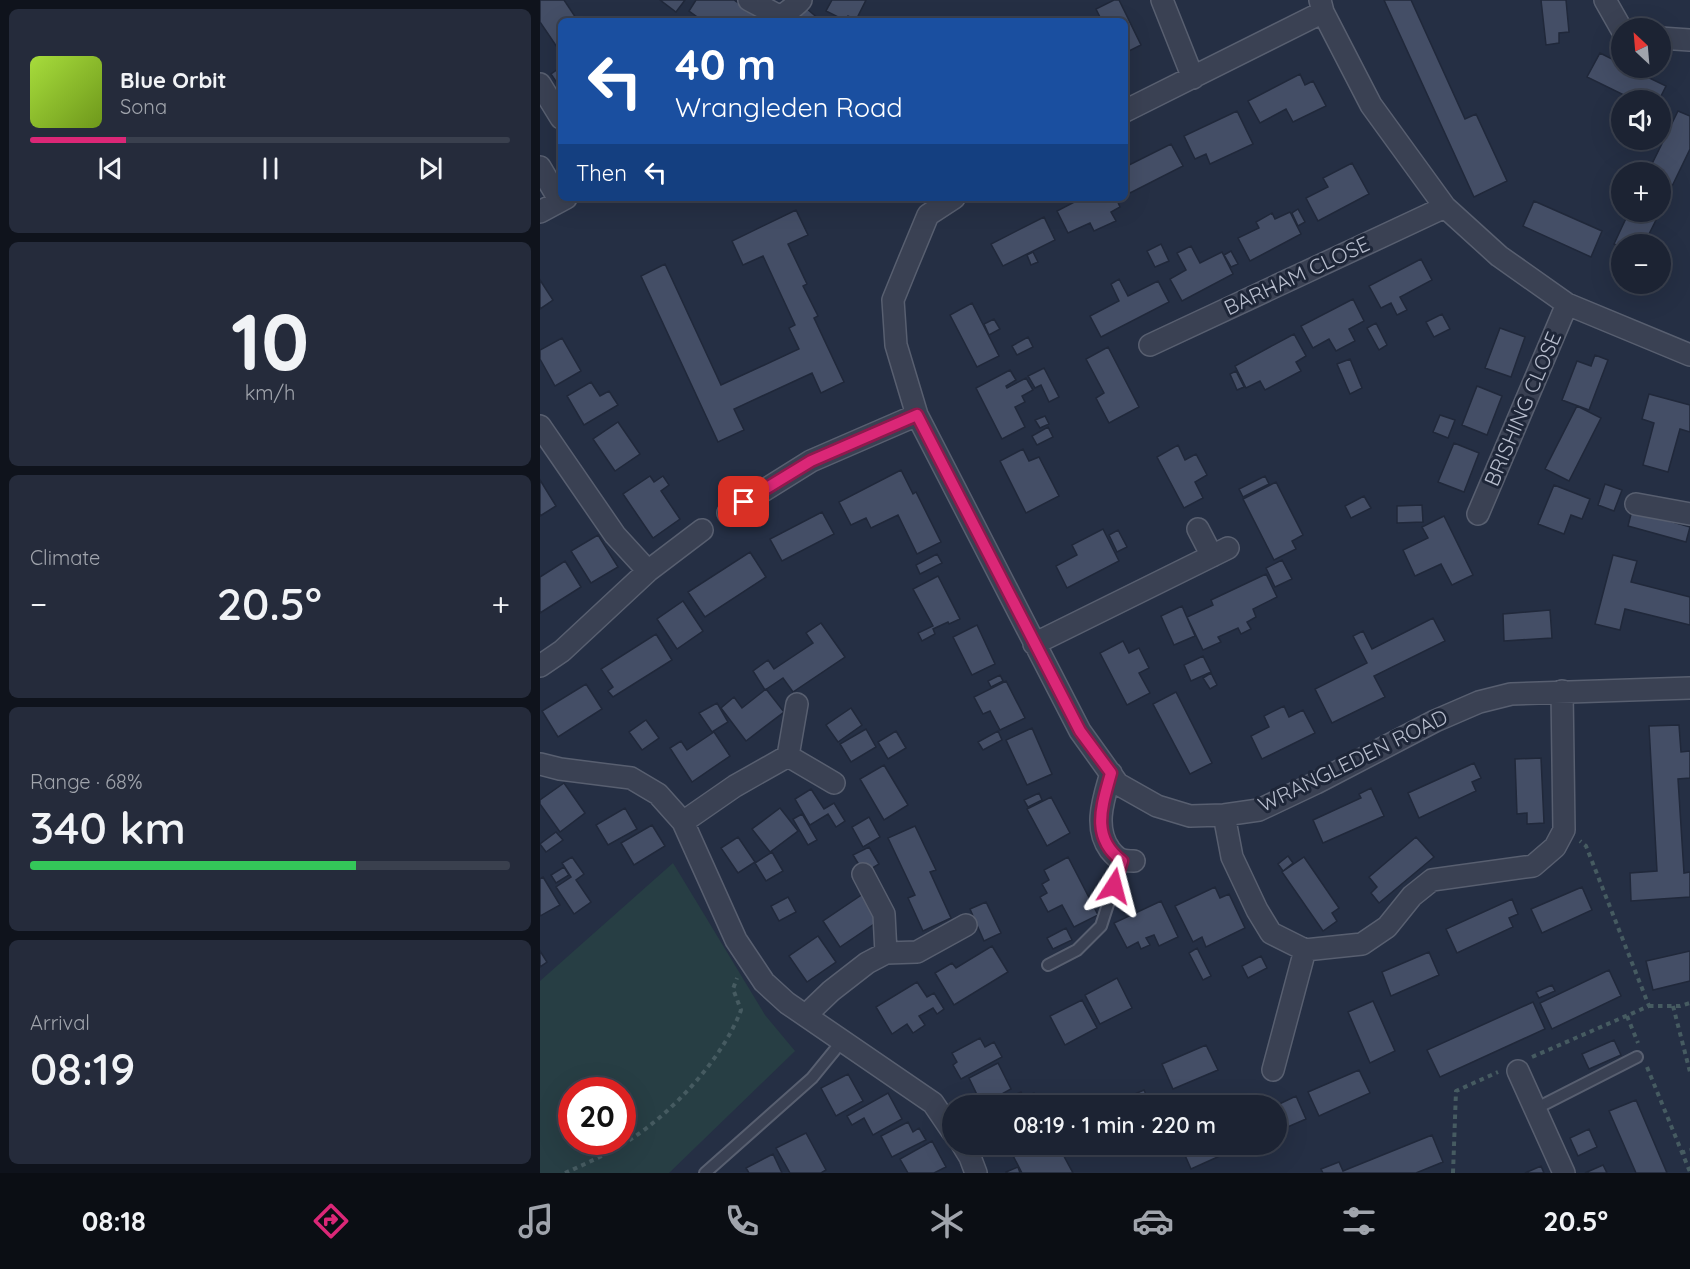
<!DOCTYPE html>
<html lang="en">
<head>
<meta charset="utf-8">
<style>
	:root { --surface:#1c2333; --page:#252b3b; --text:#f1f3f6; --muted:#a0a4ac; --line:#3a404e; --accent:#db2777 }
	body { margin:0; font-family:Quicksand,sans-serif; background:var(--page); color:var(--text); height:100vh; display:flex; flex-direction:column; font-size:22px; white-space:nowrap }
	* { box-sizing:border-box; margin:0 }
	p { font-size:20px; color:var(--muted) }
	.icon { flex:none; width:33px; height:33px; fill:none; stroke:currentColor; stroke-width:2; stroke-linecap:round; stroke-linejoin:round }
	.map { position:relative; flex:1; overflow:hidden }
	.panel { display:flex; flex-direction:column; gap:9px; padding:9px; background:#0f131c; width:540px }
	.panel>* { flex:none }
	.guide { position:absolute; left:18px; top:18px; width:570px; height:183px; border-radius:9px; box-shadow:0 6px 24px #0002,0 0 0 2px var(--line); background:#1a4fa0; color:#fff; overflow:hidden }
	.needle { width:39px; rotate:334deg }
	.tools { position:absolute; left:1071px; top:18px; display:grid; gap:12px }
	.tools a { display:grid; place-items:center; width:60px; height:60px; border-radius:50%; background:var(--surface); box-shadow:0 6px 24px #0002,0 0 0 2px var(--line); font-size:30px }
	.speed { position:absolute; left:18px; top:1077px; display:flex; gap:12px; font-size:30px; font-weight:700; text-align:center }
	.speed>* { display:grid; place-content:center; width:78px; height:78px; border-radius:50%; background:var(--surface); box-shadow:0 6px 24px #0002,0 0 0 2px var(--line); line-height:1 }
	.speed .limit { border:9px solid #d22; background:#fff; color:#111 }
	.pin { position:absolute; display:grid; place-items:center; width:51px; height:51px; color:#fff; margin:-26px; border-radius:12px; box-shadow:0 3px 9px #0006 }
	.me { position:absolute; width:66px; margin:-33px; rotate:9deg; stroke-linejoin:round; filter:drop-shadow(0 0 4px #0008) }
	.turn { display:flex; align-items:center; gap:21px; height:126px; padding:0 18px; font-size:27px }
	.turn .icon { width:78px; height:78px; stroke-width:2.5 }
	.turn b { display:block; font-size:42px; line-height:51px }
	.then { display:flex; align-items:center; height:57px; padding:0 18px; background:#0003; gap:12px; font-size:22px }
	.big { font-size:45px; font-weight:600; line-height:1.1 }
	.panel .card { flex:1; display:flex; flex-direction:column; justify-content:center; gap:9px; min-width:0; padding:0 21px; border-radius:9px; background:var(--page) }
	.panel .dial { align-items:center; gap:0 }
	.dial b { font-size:78px; line-height:1 }
	.song { display:flex; align-items:center; gap:18px }
	.cover { width:72px; height:72px; border-radius:9px; background:linear-gradient(135deg,hsl(80 70% 55%),hsl(80 70% 35%)) }
	.played { height:6px; border-radius:3px; background:linear-gradient(90deg,var(--accent) 20%,var(--line) 20%) }
	.keys { display:flex; justify-content:space-around; direction:ltr }
	.heat { display:flex; justify-content:space-between; align-items:center; font-size:33px; direction:ltr }
	.charge { height:9px; border-radius:4px; background:linear-gradient(90deg,#34c759 68%,var(--line) 0) }
	.trip { position:absolute; left:402px; top:1095px; width:345px; height:60px; border-radius:30px; background:var(--surface); box-shadow:0 6px 24px #0002,0 0 0 2px var(--line); font-weight:600; line-height:60px; text-align:center }
	.tabs { display:flex; height:96px; justify-content:space-around; align-items:center; background:#0b0e14; color:var(--muted) }
	.tabs .icon { width:42px; height:42px }
	.tabs .on { color:var(--accent) }
	.tabs b { font-size:27px; color:var(--text) }
	main { display:flex; flex:1; min-height:0 }
	.map>svg:first-child { display:block }
</style>
</head>
<body>
<main>
<section class="panel">
<div class="card">
<div class="song"><i class="cover"></i><div><b>Blue Orbit</b><p>Sona</p></div></div>
<div class="played"></div>
<div class="keys"><svg class="icon" aria-label="previous" viewBox="0 0 24 24"><path d="M18 5L8 12l10 7zM5 5v14"/></svg><svg class="icon" aria-label="pause" viewBox="0 0 24 24"><path d="M8 5v14M16 5v14"/></svg><svg class="icon" aria-label="next" viewBox="0 0 24 24"><path d="M6 5l10 7-10 7zM19 5v14"/></svg></div>
</div>
<div class="card dial"><b>10</b><p>km/h</p></div>
<div class="card"><p>Climate</p>
<div class="heat"><a>−</a><b class="big">20.5°</b><a>+</a></div>
</div>
<div class="card"><p>Range · 68%</p><b class="big">340 km</b><div class="charge"></div></div>
<div class="card"><p>Arrival</p><b class="big">08:19</b></div>
</section>
<div class="map">
<svg width="1150" height="1173" viewBox="0 0 1150 1173">
	<rect width="100%" height="100%" fill="#252f44"/>
	<path fill="#273e44" fill-rule="evenodd" d="M133,863L225,1015L255,1051L129,1173H0V981ZM32,1090H82V1142H32Z"/>
	<path fill="#444e66" stroke="#20283a" stroke-width="1.5" d="M0,0H24L38,21H21V53L0,22Z
		M120,0H145L136,12Z
		M156,0H194L224,21H163L149,11Z
		M292,0H326L316,20L308,16L306,21L286,11Z
		M574,0H579L601,45L585,53V21H562L556,9Z
		M844,0H871L925,119L936,114L967,181L934,197Z
		M1001,0H1026L1029,32L1019,33V43L1006,45Z
		M266,8L281,21H255Z
		M1060,53L1082,64V68H1089L1126,86L1119,100H1094L1047,77Z
		M21,67V89L11,74Z
		M760,74L765,85L773,81L786,106L753,122L746,109L720,123L708,101Z
		M697,111L713,144L670,164L666,154L655,159L644,136Z
		M1138,111L1150,116V149L1120,211V172H1108Z
		M631,144L643,166L590,193L585,182V167Z
		M812,163L829,194L778,221L766,198L788,187L783,178Z
		M542,198H576L580,207L571,212L576,221L554,231L550,223L528,233L517,211Z
		M994,201L1062,231L1051,257L983,226Z
		M758,209L765,222L758,226L752,213Z
		M256,210L268,235L248,244L267,284L263,286L278,316L274,318L304,382L281,393L272,373L194,409L204,430L178,442L101,276L125,264L181,385L259,349L249,328L255,325L223,256L203,265L192,241Z
		M750,212L761,234L710,261L698,238L719,228L716,222L732,213L735,219Z
		M1089,212H1120L1104,244H1082V247L1074,244Z
		M504,217L515,240L463,266L451,244Z
		M621,244L629,261L615,267L607,251Z
		M651,246L660,263L682,252L693,274L642,301L630,279L646,270L637,253Z
		M691,251L698,264L691,267L684,255Z
		M493,252L498,262L491,265L487,255Z
		M881,259L892,280L860,297L867,310L857,315L851,303L841,308L829,286Z
		M579,279L588,296L618,281L629,302L561,337L550,316L579,301L571,284Z
		M0,280L13,300L0,309Z
		M813,299L824,321L809,329L815,341L796,351L789,339L773,348L761,326Z
		M432,303L459,356L437,367L410,315Z
		M902,314L910,329L894,337L886,322Z
		M454,319L460,329L449,335L444,324Z
		M836,323L847,345L839,350L827,328Z
		M960,328L985,337L971,377L945,368Z
		M754,334L766,356L756,362L761,371L725,390L720,381L706,388L695,366Z
		M488,337L493,347L477,355L472,346Z
		M22,338L41,371L15,386L0,359V350Z
		M568,347L599,407L569,423L556,398L564,393L546,359Z
		M1055,355L1068,360L1049,410L1022,400L1037,361L1051,366Z
		M810,359L822,388L810,394L797,364Z
		M504,368L519,397L509,402L501,385L495,388L488,376Z
		M470,370L476,380L466,386L467,388L486,378L493,390L482,396L485,402L475,407L485,427L462,439L436,388Z
		M696,371L704,387L697,390L690,374Z
		M51,382L60,396L69,391L78,405L44,425L27,396Z
		M937,386L962,396L947,435L922,425Z
		M1109,394L1150,405V432L1140,429L1128,472L1103,465L1114,423L1102,419Z
		M1037,406L1061,418L1029,481L1005,469Z
		M900,415L915,420L908,438L893,432Z
		M505,416L509,424L500,428L495,420Z
		M78,422L100,454L75,471L53,439Z
		M508,427L513,437L497,445L492,436Z
		M914,443L939,453L924,492L898,482Z
		M638,445L645,460L656,454L667,475L655,482L663,498L644,508L617,457Z
		M483,449L489,461L499,457L519,496L486,513L460,461Z
		M361,470L373,494L376,492L401,542L377,554L358,515L331,528L326,518L311,525L299,502Z
		M110,476L114,482L123,476L129,485L121,491L140,519L113,538L83,494Z
		M725,476L729,484L703,497L699,489Z
		M0,480L16,506L0,516Z
		M736,482L763,535L752,541L756,549L734,560L703,499Z
		M1065,484L1082,490L1074,511L1058,505Z
		M1014,485L1050,499L1042,519L1031,515L1024,534L998,524Z
		M824,496L831,508L811,518L805,506Z
		M882,505L883,522L857,523V506Z
		M1092,510L1150,527L1146,542L1088,526Z
		M282,512L294,534L242,561L230,539Z
		M904,516L933,575L912,585L901,564L875,576L863,550L888,538L882,527Z
		M563,529L579,561L527,588L516,566L537,555L532,545Z
		M578,530L587,547L577,552L569,535Z
		M58,535L78,567L51,583L31,551Z
		M210,552L226,577L165,617L148,592Z
		M397,554L402,563L380,574L376,565Z
		M1073,555L1097,561L1091,582L1150,597V625L1085,609L1080,630L1055,624Z
		M742,560L752,579L735,587L726,568Z
		M25,561L41,587L0,613V577Z
		M726,574L737,597L713,609L716,617L707,622L711,629L701,634L698,628L678,637L681,642L663,650L647,617L673,605L671,600Z
		M398,576L420,619L409,624L408,622L393,629L395,634L382,641L378,633L393,626L373,589Z
		M143,601L163,631L137,649L117,619Z
		M642,606L655,636L634,645L621,616Z
		M1010,610L1012,638L964,641L963,614Z
		M893,618L905,641L834,676L845,697L792,723L775,689L827,663L813,636L823,631L832,649Z
		M281,623L305,657L253,692L243,678L225,690L213,671L228,660L234,669L273,643L266,633Z
		M437,625L455,664L432,675L413,637Z
		M116,634L132,660L73,697L68,691L73,687L61,669Z
		M583,641L589,653L599,648L609,668L599,673L610,693L587,705L560,653Z
		M663,656L671,672L651,681L644,665Z
		M671,673L677,685L670,689L663,678Z
		M460,675L463,681L451,687L448,681Z
		M466,681L485,718L460,730L450,711L443,714L434,697Z
		M46,684L62,709L18,737L2,711Z
		M226,689L244,712L206,741L181,708L194,697L202,708Z
		M636,692L672,763L650,774L613,704Z
		M177,703L188,722L172,732L159,713Z
		M744,706L749,717L763,710L775,733L722,759L711,736L729,727L724,716Z
		M311,708L322,725L298,742L286,725Z
		M106,720L119,738L102,750L89,732Z
		M1139,725L1141,752L1150,751V778L1138,779L1144,873L1150,872V897L1091,901L1090,873L1117,871L1109,726Z
		M492,728L512,774L487,785L466,740Z
		M326,729L336,747L311,762L300,744Z
		M356,731L366,748L348,759L338,742Z
		M458,731L462,740L443,750L438,742Z
		M174,732L190,756L152,782L130,748L141,741L147,750Z
		M1001,758L1004,823L987,824V813L977,814L975,759Z
		M934,763L941,778L932,782L936,791L879,818L868,793Z
		M344,765L368,805L344,820L320,779Z
		M24,783L45,813L20,832L0,804V800Z
		M831,788L844,816L783,843L773,820L821,798L819,794Z
		M271,789L284,809L294,803L305,821L296,827L288,814L270,825L255,799Z
		M499,793L502,800L488,807L484,800Z
		M511,797L530,833L507,846L487,809Z
		M85,808L97,829L68,845L56,825Z
		M240,808L258,831L230,852L212,829Z
		M262,814L277,840L268,845L253,819Z
		M329,817L340,837L323,847L312,827Z
		M112,825L125,846L94,865L81,843Z
		M375,826L396,870L390,872L411,918L383,931L368,898L375,895L348,838Z
		M16,832L23,840L6,852L0,844Z
		M198,837L215,862L198,873L181,848Z
		M876,837L894,857L839,903L831,893L837,887L829,877Z
		M329,847L339,864L324,873L313,855Z
		M232,852L243,871L226,881L215,863Z
		M748,856L753,863L743,871L738,864Z
		M32,857L44,874L36,880L51,902L34,914L16,887L31,877L22,863Z
		M528,857L558,915L534,927L522,905L508,912L500,897L507,893L502,884L509,880L504,870Z
		M764,857L799,908L792,913L797,921L783,931L742,872Z
		M24,867L29,875L16,883L11,875Z
		M3,877L20,905L0,916V879Z
		M675,887L680,898L689,894L705,928L666,947L662,937L653,942L635,906Z
		M1042,887L1052,910L1002,933L991,909Z
		M323,894L340,920L300,947L283,921Z
		M248,897L256,912L239,921L231,906Z
		M972,899L978,914L969,918L973,927L917,953L906,929Z
		M621,901L638,937L619,946L614,935L606,938L610,945L601,949L598,942L587,948L574,923Z
		M446,902L461,933L444,941L430,909Z
		M526,928L532,940L513,949L507,938Z
		M278,936L296,962L267,982L249,956Z
		M452,946L468,972L414,1005L395,973L412,963L416,968Z
		M657,948L671,976L663,980L649,953Z
		M0,951L7,962L0,967Z
		M1150,951V981L1113,990L1106,961Z
		M889,952L899,975L851,996L842,972Z
		M721,956L727,968L708,978L702,966Z
		M1069,970L1081,996L1012,1029L1000,1003Z
		M577,978L592,1008L560,1024L545,995Z
		M377,982L387,997L394,993L404,1009L397,1014L393,1008L379,1016L385,1025L373,1033L367,1024L352,1034L336,1007Z
		M1012,985L1015,991L999,998L996,992Z
		M542,1000L557,1028L525,1045L510,1016Z
		M833,1001L855,1051L830,1063L808,1012Z
		M993,1002L1005,1029L900,1077L887,1050Z
		M440,1038L445,1047L454,1042L462,1057L421,1079L413,1065L417,1062L412,1053Z
		M1074,1040L1081,1055L1049,1069L1042,1054Z
		M666,1045L678,1070L633,1089L622,1064Z
		M458,1063L471,1089L442,1105L429,1078Z
		M819,1070L830,1093L779,1116L768,1092Z
		M308,1074L323,1101L296,1116L281,1088Z
		M604,1090L611,1106H583L581,1100Z
		M481,1092L484,1098L494,1093L500,1106H452Z
		M348,1093L362,1119L333,1135L324,1118L312,1125L307,1116Z
		M756,1096L766,1119L736,1132L735,1106Z
		M1096,1100L1127,1173H1096L1069,1111Z
		M368,1122L373,1132L379,1128L386,1140L352,1157L341,1136Z
		M1049,1129L1057,1147L1038,1156L1030,1138Z
		M266,1133L286,1170L281,1173H250L236,1148Z
		M892,1135L903,1162L876,1173H783L781,1169L799,1162L803,1171Z
		M392,1141L406,1167L394,1173H368L360,1159Z
		M467,1144H505L510,1154L520,1149L533,1173H482Z
		M601,1144H616L603,1150Z
		M645,1144H702V1146L651,1169L641,1146Z
		M233,1154L242,1173H209L206,1168Z
		M1063,1165L1067,1173H1045Z
		M1001,1166L1004,1173H985Z
		M478,1167L480,1173H466V1172Z"/>
	<g fill="none" stroke-linecap="round" stroke-linejoin="round">
		<defs>
			<path id="lane" d="M508,965L537,950L561,926L582,861
				M995,1109L1097,1057
				M165,1173L272,1078L303,1040"/>
			<path id="street" d="M209,0L241,17
				M622,0L653,78
				M780,0L783,12L831,105L905,207L959,256L1027,304L1150,355
				M1065,0L1082,30
				M239,21C243,12 255,8 261,0
				M1120,38L1150,40
				M0,84L21,118
				M585,111L783,12
				M0,167L20,201
				M414,198L388,215L366,268L353,300L356,345L377,415L540,731L578,784L617,806L650,816L684,815L719,810L776,783L895,721L939,702L971,694L1150,688
				M0,212L26,198
				M610,345L905,207
				M0,426L75,535L108,571
				M1096,504L1150,514
				M188,513L271,461L377,415
				M938,514L1027,304
				M658,529L672,556
				M494,644L688,548
				M0,666L22,651L108,571L162,530
				M248,756L257,704
				M0,764L20,769L91,778L118,794L143,822L196,940L224,982L247,1003L393,1103L412,1131
				M571,773C564,798 553,827 570,850C578,860 582,861 594,861
				M684,815L692,857L717,910L731,933L765,950L822,944L847,927L872,896L892,880L993,866L1015,847L1024,830L1022,691
				M143,822L195,786L248,756L294,783
				M323,874L344,914L346,953
				M266,1015L291,991L327,963L346,953L377,952L426,925
				M733,1070L765,950
				M978,1071L1024,1173
				M422,1144L430,1157L436,1173"/>
		</defs>
		<use href="#lane" stroke="#585f70" stroke-width="14"/>
		<use href="#street" stroke="#585f70" stroke-width="24"/>
		<path stroke="#465b61" stroke-width="4" stroke-dasharray="4.5 4.5" stroke-linecap="butt" d="M1109,1006H1140L1150,1003
			M1133,1006L1150,1072
			M1087,1016L1098,1043
			M992,1057L1109,1006L1046,846L1040,841
			M1107,1067L1150,1172
			M1141,1153L1150,1150
			M25,1173C47,1163 70,1153 91,1139C134,1111 183,1058 201,1010L193,989L197,978
			M913,1173L916,1091L958,1072"/>
		<use href="#lane" stroke="#3a4153" stroke-width="10"/>
		<use href="#street" stroke="#3a4153" stroke-width="21"/>
	</g>
	<g fill="none" stroke-linecap="round" stroke-linejoin="round">
		<defs>
			<path id="route" d="M204,502L271,461L377,415L540,731L571,773C562,806 550,837 582,861L574,886"/>
		</defs>
		<use href="#route" stroke="#8e194d" stroke-width="15"/>
		<use href="#route" stroke="#db2777" stroke-width="10"/>
	</g>
	<g text-anchor="middle" stroke-width="6" stroke-linejoin="round" paint-order="stroke">
		<g font-size="21" fill="#b7bdcd" stroke="#1e2638">
			<text transform="translate(757 276) rotate(-25)" y="7">BARHAM CLOSE</text>
			<text transform="translate(983 409) rotate(-67)" y="7">BRISHING CLOSE</text>
			<text transform="translate(813 761) rotate(-26)" y="7">WRANGLEDEN ROAD</text>
		</g>
	</g>
</svg>
<div class="tools">
<a><svg class="needle" viewBox="-14 -14 28 28"><path d="M0-13l5 13h-10z" fill="#e53935"/><path d="M0 13l5-13h-10z" fill="#a0a4ac"/></svg></a>
<a><svg class="icon" aria-label="sound" viewBox="0 0 24 24"><path d="M4 9h4l5-4v14l-5-4H4zM17 9q2 3 0 6"/></svg></a>
<a>+</a>
<a>−</a>
</div>
<div class="speed"><div class="limit">20</div></div>
<div class="pin" style="left:204px;top:502px;background:#d93025"><svg class="icon" aria-label="arrive" viewBox="0 0 24 24"><path d="M6 21V4h12l-3 4 3 4H6"/></svg></div>
<svg class="me" style="left:574px;top:886px" viewBox="-20 -20 40 40"><path d="M0-17L14 15 0 8-14 15z" fill="#db2777" stroke="#fff" stroke-width="4"/></svg>
<div class="trip">08:19 · 1 min · 220 m</div>
<div class="guide">
<div class="turn"><svg class="icon" aria-label="left" viewBox="0 0 24 24"><path d="M17 20v-9H6M10 6l-5 5 5 5"/></svg><div><b>40 m</b>Wrangleden Road</div></div>
<div class="then">Then<svg class="icon" aria-label="left" viewBox="0 0 24 24"><path d="M17 20v-9H6M10 6l-5 5 5 5"/></svg></div>
</div>
</div>
</main>
<nav class="tabs">
<b>08:18</b>
<svg class="icon on" aria-label="directions" viewBox="0 0 24 24"><path d="M12 3l9 9-9 9-9-9zM9 14v-3h6M13 9l2 2-2 2"/></svg>
<svg class="icon" aria-label="music" viewBox="0 0 24 24"><path d="M9 18V5l10-2v13"/><circle cx="6" cy="18" r="3"/><circle cx="16" cy="16" r="3"/></svg>
<svg class="icon" aria-label="phone" viewBox="0 0 24 24"><path d="M5 4h4l2 5-3 2q2 4 5 5l2-3 5 2v4C11 20 4 13 5 4z"/></svg>
<svg class="icon" aria-label="climate" viewBox="0 0 24 24"><path d="M12 3v18M4 7l16 10M4 17L20 7"/></svg>
<svg class="icon" aria-label="car" viewBox="0 0 24 24"><path d="M5 17H2v-5l4-1 3-4h7l3 4 3 1v5h-3M9 17h6M6 11h13"/><circle cx="7" cy="17" r="2"/><circle cx="17" cy="17" r="2"/></svg>
<svg class="icon" aria-label="filters" viewBox="0 0 24 24"><path d="M4 7h16M4 17h16"/><circle cx="9" cy="7" r="2"/><circle cx="15" cy="17" r="2"/></svg>
<b>20.5°</b>
</nav>
</body>
</html>
